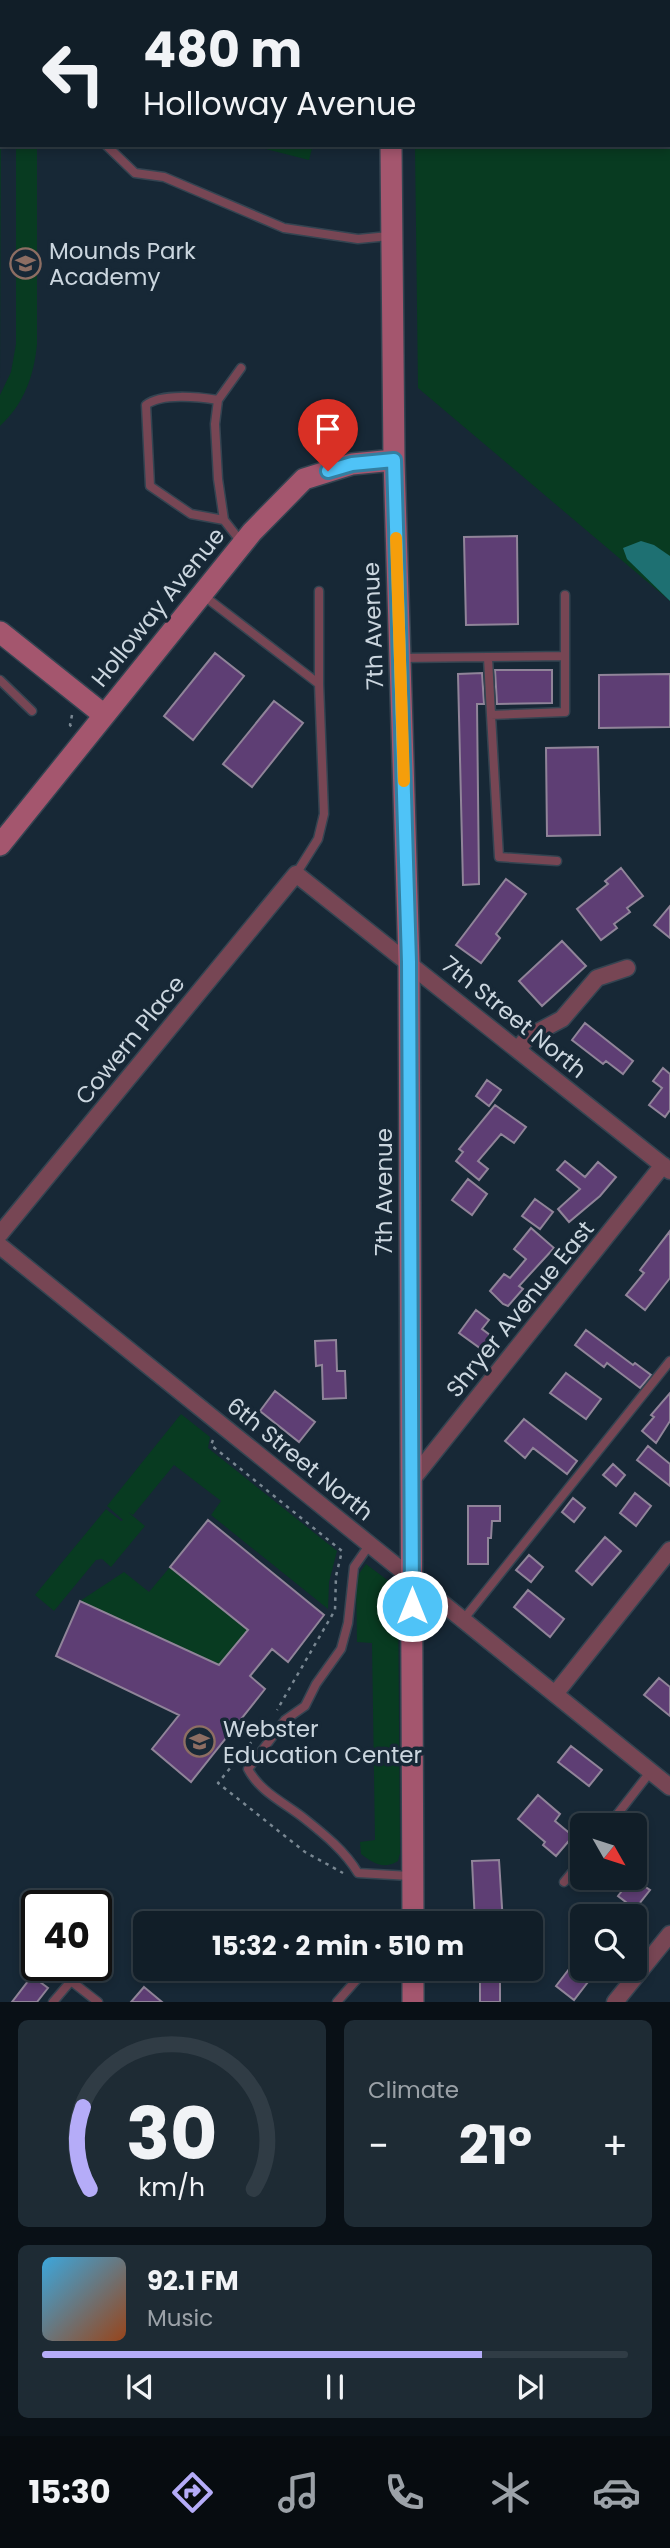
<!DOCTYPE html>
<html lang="en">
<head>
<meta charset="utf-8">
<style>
	:root { --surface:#111e28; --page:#1e2b34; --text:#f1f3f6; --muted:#9ca2a8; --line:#303c45; --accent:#b5acf8 }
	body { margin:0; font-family:Poppins,sans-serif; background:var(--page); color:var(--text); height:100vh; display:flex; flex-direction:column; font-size:26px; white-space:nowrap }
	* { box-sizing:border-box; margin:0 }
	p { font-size:23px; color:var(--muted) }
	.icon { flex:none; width:38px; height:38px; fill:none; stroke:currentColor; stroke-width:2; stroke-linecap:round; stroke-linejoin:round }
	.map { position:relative; height:2002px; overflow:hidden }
	.drawer { display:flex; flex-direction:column; gap:18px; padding:18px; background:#091016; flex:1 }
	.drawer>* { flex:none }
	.banner { position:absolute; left:0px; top:0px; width:670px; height:147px; box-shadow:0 4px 10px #0003,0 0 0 2px var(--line); background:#111e28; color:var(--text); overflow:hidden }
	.needle { width:46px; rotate:129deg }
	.controls { position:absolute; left:570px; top:1813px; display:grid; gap:14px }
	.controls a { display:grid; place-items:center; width:77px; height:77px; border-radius:10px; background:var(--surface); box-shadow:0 4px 10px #0003,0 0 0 2px var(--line); font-size:35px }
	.speed { position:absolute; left:21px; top:1890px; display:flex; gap:14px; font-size:35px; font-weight:700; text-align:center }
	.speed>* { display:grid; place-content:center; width:91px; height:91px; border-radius:50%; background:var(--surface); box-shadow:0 4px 10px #0003,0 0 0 2px var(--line); line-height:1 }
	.speed .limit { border:4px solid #111; border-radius:10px; background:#fff; color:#111 }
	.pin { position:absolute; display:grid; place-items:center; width:60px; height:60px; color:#fff; margin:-72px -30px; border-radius:50% 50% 50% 0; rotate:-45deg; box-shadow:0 0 7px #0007 }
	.pin .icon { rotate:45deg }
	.me { position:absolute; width:77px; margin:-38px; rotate:0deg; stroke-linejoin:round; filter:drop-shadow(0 0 5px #0008) }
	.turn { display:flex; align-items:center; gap:24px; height:147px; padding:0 28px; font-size:32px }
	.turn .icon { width:91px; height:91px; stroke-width:2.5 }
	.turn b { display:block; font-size:49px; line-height:60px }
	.big { font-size:52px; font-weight:700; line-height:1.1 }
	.drawer .widget { flex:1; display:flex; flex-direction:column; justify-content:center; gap:10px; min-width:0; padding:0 24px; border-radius:10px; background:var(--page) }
	.drawer .dial { align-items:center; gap:0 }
	.dial svg { height:182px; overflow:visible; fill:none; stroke:var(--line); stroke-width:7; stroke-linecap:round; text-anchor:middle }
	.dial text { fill:var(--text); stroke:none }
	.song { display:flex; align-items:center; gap:21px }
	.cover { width:84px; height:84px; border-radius:10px; background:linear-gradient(135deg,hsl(200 70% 55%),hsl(20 70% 35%)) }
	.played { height:7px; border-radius:4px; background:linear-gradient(90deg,var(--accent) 75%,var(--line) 75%) }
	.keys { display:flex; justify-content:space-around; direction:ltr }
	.heat { display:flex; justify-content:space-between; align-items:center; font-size:38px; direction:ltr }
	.drawer .tiles { flex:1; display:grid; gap:18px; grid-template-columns:1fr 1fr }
	.widget:last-child { grid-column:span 2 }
	.trip { position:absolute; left:133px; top:1911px; width:410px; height:70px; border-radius:10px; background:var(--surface); box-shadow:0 4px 10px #0003,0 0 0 2px var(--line); font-weight:700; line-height:70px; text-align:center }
	.menu { display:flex; height:112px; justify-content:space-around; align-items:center; background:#070c10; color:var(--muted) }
	.menu .icon { width:49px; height:49px }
	.menu .on { color:var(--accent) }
	.menu b { font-size:32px; color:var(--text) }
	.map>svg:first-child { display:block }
</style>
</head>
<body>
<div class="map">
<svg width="670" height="2002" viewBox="0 0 670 2002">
	<rect width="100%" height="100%" fill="#172836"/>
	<path fill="#083b21" d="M154,0H347L153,2Z
		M413,0H670V601L418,388L415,145H668V2Z
		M0,117H1L0,381Z
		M16,145H37V344C34,376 24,404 0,426V395L11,372L16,344Z
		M250,145H313L309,160Z
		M181,1414L210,1437L208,1448L337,1551L329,1582L328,1609L211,1515L221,1501L174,1465L133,1515L128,1512L145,1526L111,1567L102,1559L96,1560L54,1611L35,1595L106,1509L121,1521L123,1520L107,1506Z
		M366,1564L398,1588L400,1853L398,1861C383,1870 373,1863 361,1854L360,1842L375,1840L372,1643L357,1642L356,1578Z
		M170,1567L248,1630L219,1665L80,1601L124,1572L149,1592Z"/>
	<path fill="#1e7072" d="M641,541L654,545L670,556V601L627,559L623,548Z"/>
	<path fill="#5e3e74" stroke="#908499" stroke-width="2" d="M517,536L518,624L466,625L464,537Z
		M215,653L244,676L193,740L164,716Z
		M495,670H552V703L497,704Z
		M482,673L484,704H477L479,884L463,885L458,674Z
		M670,674V727L599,728V675Z
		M274,701L303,723L252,787L223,764Z
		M598,747L600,835L547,836L546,748Z
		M621,868L643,896L627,908L630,912L614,924L617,928L601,940L577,909L608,884L605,881Z
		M506,879L526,894L496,934L500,938L481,963L456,945Z
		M670,906V938L654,925Z
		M562,941L586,966L542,1006L519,981Z
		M585,1023L633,1061L623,1074L606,1061L603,1064L572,1040Z
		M663,1068L670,1074V1110L665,1117L649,1105L662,1088L653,1081Z
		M487,1080L501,1090L489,1106L476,1096Z
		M495,1105L526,1127L514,1143L501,1134L478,1161L488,1169L479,1180L456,1161L463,1152L459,1149Z
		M565,1161L585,1177L598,1162L616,1177L600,1196L569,1222L558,1209L580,1189L557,1170Z
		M468,1179L487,1194L472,1215L452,1200Z
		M535,1199L553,1212L540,1229L522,1216Z
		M531,1228L554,1248L519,1286L523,1289L508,1306L503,1304L490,1291L504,1274L510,1278L526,1259L514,1249Z
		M670,1231V1278L645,1310L626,1295L644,1273L640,1270Z
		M476,1310L489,1320L482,1329L494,1338L484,1351L459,1333Z
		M586,1330L633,1365L635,1363L651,1375L640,1388L607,1363L604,1367L575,1345Z
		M336,1340L337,1371H345L346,1398L323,1399L322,1365L316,1366L315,1341Z
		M566,1373L601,1399L586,1419L550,1393Z
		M275,1391L315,1422L299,1442L260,1411Z
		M670,1393V1421L656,1443L642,1431L654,1417L651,1415Z
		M524,1419L577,1461L567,1474L533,1448L525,1458L505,1441Z
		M648,1446L670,1464V1486L637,1460Z
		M613,1464L625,1475L616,1486L603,1475Z
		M635,1493L651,1506L636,1526L620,1513Z
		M573,1498L585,1508L574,1522L562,1512Z
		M468,1506H500V1521H492L491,1538H488V1564H468Z
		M208,1520L324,1615L288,1662L272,1649L250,1676L265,1689L191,1782L152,1749L179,1715L56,1656L80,1601L219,1665L248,1630L170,1567Z
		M605,1537L621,1551L592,1585L576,1571Z
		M529,1555L543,1567L531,1582L516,1570Z
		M528,1590L564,1619L550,1637L514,1607Z
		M659,1678L670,1687V1716L644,1695Z
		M571,1746L602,1770L589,1786L558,1762Z
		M538,1795L560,1814L555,1821L573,1836L556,1856L543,1845L545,1842L518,1819Z
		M499,1860L503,1923H475L472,1861Z
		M632,1878L650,1890L635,1909L618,1896Z
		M583,1951V1969H598L574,2000L556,1986Z
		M32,1976L48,1988L37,2002H12Z
		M480,1977H500V2002H480Z
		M144,1987L162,2002H131Z"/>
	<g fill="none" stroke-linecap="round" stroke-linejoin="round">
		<defs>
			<path id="lane" d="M128,2L130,0
				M106,145L135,173L164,177L284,228L358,239L389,236
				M241,368L218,400L215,424L218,479L224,520L242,543
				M218,400C199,397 161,393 146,405L150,486L191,514L224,520
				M319,591V684
				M565,595V656
				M204,596L319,684L324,814L318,839L296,874
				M400,658L565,656V712L491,715L499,857L557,861
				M488,658L491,715
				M0,680L32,711
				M370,1544L354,1567L348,1623L341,1649L316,1684L305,1706L285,1720L248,1769C260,1792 285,1803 305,1819C325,1835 345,1851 358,1873L410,1876
				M463,1620L670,1361
				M609,1825L651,1771
				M564,1882L583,1859
				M53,2002L71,1981L98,2002
				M337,2002L366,1969"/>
			<path id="street" d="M518,1049L528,1037L562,1019L597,978L627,968
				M0,1234L296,874L670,1171
				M0,1246L670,1787
				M411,1481L663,1165
				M555,1694L670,1550
				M615,2002L670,1934"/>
			<path id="secondary" d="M390,0V2
				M391,145L394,460L409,962L413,1923
				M0,632L104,715
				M0,845L252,532L304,479L352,464L394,460
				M413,1969V2002"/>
		</defs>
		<use href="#lane" stroke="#344451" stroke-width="11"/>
		<use href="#street" stroke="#344451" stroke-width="19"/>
		<use href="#secondary" stroke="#344451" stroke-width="24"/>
		<path stroke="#798792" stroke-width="2.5" stroke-dasharray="3.5 5" stroke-linecap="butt" d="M72,715L70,725L72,727
			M213,1440L211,1445L342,1551L336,1576L335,1610L277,1710
			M262,1729L218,1783L305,1852L343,1873"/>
		<use href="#lane" stroke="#774654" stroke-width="8"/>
		<use href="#street" stroke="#774654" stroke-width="16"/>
		<use href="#secondary" stroke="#a4566e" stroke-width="21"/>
	</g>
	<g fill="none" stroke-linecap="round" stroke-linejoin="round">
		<defs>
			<path id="route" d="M328,471L352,464L394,460L409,962L412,1606"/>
		</defs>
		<use href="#route" stroke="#337fa1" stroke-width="18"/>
		<use href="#route" stroke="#4fc3f7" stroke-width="12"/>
		<path stroke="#f59e0b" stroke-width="12" d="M396,538L404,781"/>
	</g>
	<defs>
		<symbol id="school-ring" viewBox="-11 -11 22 22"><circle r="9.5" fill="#172836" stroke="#8d6e63" stroke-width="1.5"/><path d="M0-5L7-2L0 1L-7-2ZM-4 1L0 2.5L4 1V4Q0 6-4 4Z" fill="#8d6e63"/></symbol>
	</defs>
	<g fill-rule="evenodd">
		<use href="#school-ring" x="8" y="246" width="35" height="35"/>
		<use href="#school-ring" x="182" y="1724" width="35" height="35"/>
	</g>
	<g text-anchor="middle" stroke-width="7" stroke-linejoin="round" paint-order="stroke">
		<g font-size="23" fill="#cbd6df" stroke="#172836" text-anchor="start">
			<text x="49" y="259">Mounds Park<tspan x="49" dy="26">Academy</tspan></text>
			<text x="223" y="1737">Webster<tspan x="223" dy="26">Education Center</tspan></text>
		</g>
		<g font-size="23" fill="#cbd6df" stroke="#172836">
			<text transform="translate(158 607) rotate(-51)" y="8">Holloway Avenue</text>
			<text transform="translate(373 626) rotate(-92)" y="8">7th Avenue</text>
			<text transform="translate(514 1017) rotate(39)" y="8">7th Street North</text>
			<text transform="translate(130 1040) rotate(-51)" y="8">Cowern Place</text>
			<text transform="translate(384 1192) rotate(-90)" y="8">7th Avenue</text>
			<text transform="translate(520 1309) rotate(-51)" y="8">Shryer Avenue East</text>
			<text transform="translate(300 1459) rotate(39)" y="8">6th Street North</text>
		</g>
	</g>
</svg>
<div class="controls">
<a><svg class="needle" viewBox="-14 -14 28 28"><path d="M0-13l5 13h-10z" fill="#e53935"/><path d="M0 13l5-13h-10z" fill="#9ca2a8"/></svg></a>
<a><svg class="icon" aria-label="search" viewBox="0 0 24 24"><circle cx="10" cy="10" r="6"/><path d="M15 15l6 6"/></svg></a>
</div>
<div class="speed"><div class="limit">40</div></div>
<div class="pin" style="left:328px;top:471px;background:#d93025"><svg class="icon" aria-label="arrive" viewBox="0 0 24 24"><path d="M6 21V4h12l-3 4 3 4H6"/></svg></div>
<svg class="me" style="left:412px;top:1606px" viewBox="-20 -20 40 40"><circle r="17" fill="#4fc3f7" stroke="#fff" stroke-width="3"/><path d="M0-11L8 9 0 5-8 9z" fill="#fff"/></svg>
<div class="trip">15:32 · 2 min · 510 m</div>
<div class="banner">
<div class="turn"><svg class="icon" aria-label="left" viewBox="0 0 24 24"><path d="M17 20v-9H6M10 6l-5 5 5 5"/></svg><div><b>480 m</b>Holloway Avenue</div></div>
</div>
</div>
<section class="drawer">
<div class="tiles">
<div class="widget dial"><svg viewBox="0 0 100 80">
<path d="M14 69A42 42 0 1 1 86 69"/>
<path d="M14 69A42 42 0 0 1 11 33" stroke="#b5acf8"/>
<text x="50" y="56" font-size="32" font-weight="700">30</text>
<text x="50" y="72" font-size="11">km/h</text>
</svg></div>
<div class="widget"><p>Climate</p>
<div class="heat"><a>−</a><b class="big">21°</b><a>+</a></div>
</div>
<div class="widget">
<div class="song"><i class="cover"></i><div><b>92.1 FM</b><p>Music</p></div></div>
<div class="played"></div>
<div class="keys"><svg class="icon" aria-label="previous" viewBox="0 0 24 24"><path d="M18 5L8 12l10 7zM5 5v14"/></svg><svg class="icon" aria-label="pause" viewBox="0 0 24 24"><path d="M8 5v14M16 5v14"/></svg><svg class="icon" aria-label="next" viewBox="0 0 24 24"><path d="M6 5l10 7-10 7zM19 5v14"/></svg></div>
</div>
</div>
</section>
<nav class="menu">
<b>15:30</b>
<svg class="icon on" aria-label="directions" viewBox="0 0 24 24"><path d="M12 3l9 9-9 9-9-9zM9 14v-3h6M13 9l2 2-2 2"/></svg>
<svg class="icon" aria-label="music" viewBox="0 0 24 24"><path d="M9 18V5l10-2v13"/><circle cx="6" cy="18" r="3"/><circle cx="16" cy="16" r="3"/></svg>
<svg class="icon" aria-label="phone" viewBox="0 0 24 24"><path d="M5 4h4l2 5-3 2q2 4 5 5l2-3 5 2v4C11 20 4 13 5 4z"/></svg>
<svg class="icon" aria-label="climate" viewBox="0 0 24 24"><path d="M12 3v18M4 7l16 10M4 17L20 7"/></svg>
<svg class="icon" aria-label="car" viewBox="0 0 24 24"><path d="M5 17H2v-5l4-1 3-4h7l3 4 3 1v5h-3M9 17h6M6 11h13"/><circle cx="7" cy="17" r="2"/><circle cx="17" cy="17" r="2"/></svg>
</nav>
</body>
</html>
